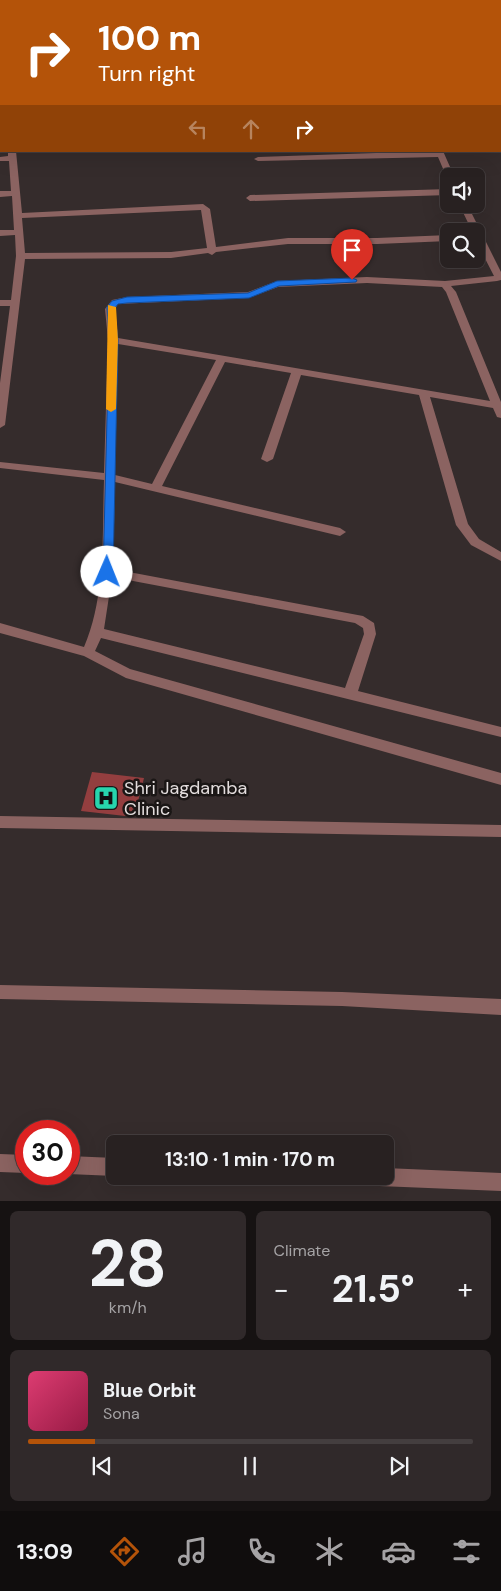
<!DOCTYPE html>
<html lang="en">
<head>
<meta charset="utf-8">
<style>
	:root { --surface:#282121; --page:#30292a; --text:#f1f3f6; --muted:#a5a3a5; --line:#443e3f; --accent:#b45309 }
	body { margin:0; font-family:"DM Sans",sans-serif; background:var(--page); color:var(--text); height:100vh; display:flex; flex-direction:column; font-size:19px; white-space:nowrap }
	* { box-sizing:border-box; margin:0 }
	p { font-size:16px; color:var(--muted) }
	.icon { flex:none; width:28px; height:28px; fill:none; stroke:currentColor; stroke-width:2; stroke-linecap:round; stroke-linejoin:round }
	.map { position:relative; height:1201px; overflow:hidden }
	.panel { display:flex; flex-direction:column; gap:10px; padding:10px; background:#161212; flex:1 }
	.panel>* { flex:none }
	.top-card { position:absolute; left:0px; top:0px; width:501px; height:152px; box-shadow:0 5px 20px #0002,0 0 0 1px var(--line); background:#b45309; color:#fff; overflow:hidden }
	.buttons { position:absolute; left:440px; top:168px; display:grid; gap:10px }
	.buttons a { display:grid; place-items:center; width:45px; height:45px; border-radius:8px; background:var(--surface); box-shadow:0 5px 20px #0002,0 0 0 1px var(--line); font-size:25px }
	.speed { position:absolute; left:15px; top:1120px; display:flex; gap:10px; font-size:25px; font-weight:700; text-align:center }
	.speed>* { display:grid; place-content:center; width:65px; height:65px; border-radius:50%; background:var(--surface); box-shadow:0 5px 20px #0002,0 0 0 1px var(--line); line-height:1 }
	.speed .limit { border:8px solid #d22; background:#fff; color:#111 }
	.pin { position:absolute; display:grid; place-items:center; width:42px; height:42px; color:#fff; margin:-51px -21px; border-radius:50% 50% 50% 0; rotate:-45deg; box-shadow:0 0 5px #0007 }
	.pin .icon { rotate:45deg }
	.me { position:absolute; width:55px; margin:-28px; rotate:1deg; stroke-linejoin:round; filter:drop-shadow(0 0 4px #0008) }
	.turn { display:flex; align-items:center; gap:18px; height:105px; padding:0 15px; font-size:22px }
	.turn .icon { width:65px; height:65px; stroke-width:2.5 }
	.turn b { display:block; font-size:35px; line-height:42px }
	.lanes { display:flex; align-items:center; height:48px; padding:0 15px; background:#0003; justify-content:center; gap:25px; direction:ltr }
	.lanes .off { opacity:.35 }
	.big { font-size:38px; font-weight:700; line-height:1.1 }
	.panel .tile { flex:1; display:flex; flex-direction:column; justify-content:center; gap:8px; min-width:0; padding:0 18px; border-radius:8px; background:var(--page) }
	.panel .dial { align-items:center; gap:0 }
	.dial b { font-size:65px; line-height:1 }
	.song { display:flex; align-items:center; gap:15px }
	.cover { width:60px; height:60px; border-radius:8px; background:linear-gradient(135deg,hsl(340 70% 55%),hsl(340 70% 35%)) }
	.played { height:5px; border-radius:2px; background:linear-gradient(90deg,var(--accent) 15%,var(--line) 15%) }
	.keys { display:flex; justify-content:space-around; direction:ltr }
	.heat { display:flex; justify-content:space-between; align-items:center; font-size:28px; direction:ltr }
	.panel .tiles { flex:1; display:grid; gap:10px; grid-template-columns:1fr 1fr }
	.tile:last-child { grid-column:span 2 }
	.trip { position:absolute; left:106px; top:1135px; width:288px; height:50px; border-radius:8px; background:var(--surface); box-shadow:0 5px 20px #0002,0 0 0 1px var(--line); font-weight:700; line-height:50px; text-align:center }
	.tabs { display:flex; height:80px; justify-content:space-around; align-items:center; background:#100d0d; color:var(--muted) }
	.tabs .icon { width:35px; height:35px }
	.tabs .on { color:var(--accent) }
	.tabs b { font-size:22px; color:var(--text) }
	.map>svg:first-child { display:block }
</style>
</head>
<body>
<div class="map">
<svg width="501" height="1201" viewBox="0 0 501 1201">
	<rect width="100%" height="100%" fill="#352c2c"/>
	<path fill="#933e3f" d="M92,772L144,778L134,817L81,811Z"/>
	<g fill="none" stroke-linecap="round" stroke-linejoin="round">
		<path fill="#8b6361" fill-rule="evenodd" d="M0,40H1V60H0Z
			M0,87H1V91H0Z
			M0,119H1V123H0Z
			M8,151H16L22,213L203,204L210,209L216,247L288,238H377L449,235V241L377,244H288L216,252L212,255L208,253L171,258L25,259L5,425L0,428V383L10,306H0V300H11L16,256L15,235L0,236V230H14L12,196L0,197V191H11L9,161H0V157L8,156ZM201,210L207,248L171,252L25,253L22,218Z
			M435,151H443L454,176L447,178L438,157L258,161L254,159L258,157Z
			M449,189V195L250,201L246,198L250,195Z
			M459,204H467L501,272V280L497,281L451,286L456,292L501,402V418L497,417L493,408L430,397L468,524L479,539L501,552V561L471,545L456,525L419,395L301,375L273,459L267,462L261,459L291,373L225,362L162,486L340,528L346,532L340,536L115,482L113,569L363,616L374,623L376,634L358,691L501,727V737L101,638L95,651L130,669L501,773V785L126,678L84,656L0,633V623L84,647C106,596 102,535 104,480L0,468V462L104,473L108,340L105,309L112,300L127,297L248,292L277,281L367,277L445,281L494,276L476,241V231H472ZM367,283L442,287L446,292L490,401L118,338L115,309L118,304L249,298L278,287ZM118,344L216,360L152,484L115,475ZM112,577L355,623L363,628L364,634L345,688L104,629Z
			M0,816L501,825V837L0,828Z
			M0,985L342,992L501,999V1015L342,1006L0,999Z
			M0,1154L26,1155V1173L0,1172Z
			M69,1156L115,1158V1176L68,1174Z
			M385,1168L501,1173V1191L355,1185L349,1182L346,1176H385Z"/>
	</g>
	<path fill="#1a73e8" stroke="#114b97" d="M352,278L357,280L356,282L279,286L249,298L127,303L118,304L114,309L118,340L113,572L111,575H103L109,340L107,307L112,301L127,297L248,293L277,281Z"/>
	<path fill="#f59e0b" d="M108,305L116,307L118,340L116,409L111,412L106,409Z"/>
	<defs>
		<symbol id="hospital-square" viewBox="-11 -11 22 22"><rect x="-9" y="-9" width="18" height="18" rx="4" fill="#27d5ad" stroke="#1a1615"/><path d="M-5-5h3v3.5h4V-5h3V5h-3V1.5h-4V5h-3Z" fill="#111"/></symbol>
	</defs>
	<g fill-rule="evenodd">
		<use href="#hospital-square" x="92" y="784" width="28" height="28"/>
	</g>
	<g text-anchor="middle" stroke-width="5" stroke-linejoin="round" paint-order="stroke">
		<g font-size="18" fill="#e3dddd" stroke="#1a1615" text-anchor="start">
			<text x="124" y="794">Shri Jagdamba<tspan x="124" dy="21">Clinic</tspan></text>
		</g>
	</g>
</svg>
<div class="buttons">
<a><svg class="icon" aria-label="sound" viewBox="0 0 24 24"><path d="M4 9h4l5-4v14l-5-4H4zM17 9q2 3 0 6"/></svg></a>
<a><svg class="icon" aria-label="search" viewBox="0 0 24 24"><circle cx="10" cy="10" r="6"/><path d="M15 15l6 6"/></svg></a>
</div>
<div class="speed"><div class="limit">30</div></div>
<div class="pin" style="left:352px;top:280px;background:#d93025"><svg class="icon" aria-label="arrive" viewBox="0 0 24 24"><path d="M6 21V4h12l-3 4 3 4H6"/></svg></div>
<svg class="me" style="left:107px;top:572px" viewBox="-20 -20 40 40"><circle r="19" fill="#fff"/><path d="M0-13L10 11 0 6-10 11z" fill="#1a73e8"/></svg>
<div class="trip">13:10 · 1 min · 170 m</div>
<div class="top-card">
<div class="turn"><svg class="icon" aria-label="right" viewBox="0 0 24 24"><path d="M7 20v-9h11M14 6l5 5-5 5"/></svg><div><b>100 m</b>Turn right</div></div>
<div class="lanes"><svg class="icon off" aria-label="left" viewBox="0 0 24 24"><path d="M17 20v-9H6M10 6l-5 5 5 5"/></svg><svg class="icon off" aria-label="ahead" viewBox="0 0 24 24"><path d="M12 20V5M6 11l6-6 6 6"/></svg><svg class="icon" aria-label="right" viewBox="0 0 24 24"><path d="M7 20v-9h11M14 6l5 5-5 5"/></svg></div>
</div>
</div>
<section class="panel">
<div class="tiles">
<div class="tile dial"><b>28</b><p>km/h</p></div>
<div class="tile"><p>Climate</p>
<div class="heat"><a>−</a><b class="big">21.5°</b><a>+</a></div>
</div>
<div class="tile">
<div class="song"><i class="cover"></i><div><b>Blue Orbit</b><p>Sona</p></div></div>
<div class="played"></div>
<div class="keys"><svg class="icon" aria-label="previous" viewBox="0 0 24 24"><path d="M18 5L8 12l10 7zM5 5v14"/></svg><svg class="icon" aria-label="pause" viewBox="0 0 24 24"><path d="M8 5v14M16 5v14"/></svg><svg class="icon" aria-label="next" viewBox="0 0 24 24"><path d="M6 5l10 7-10 7zM19 5v14"/></svg></div>
</div>
</div>
</section>
<nav class="tabs">
<b>13:09</b>
<svg class="icon on" aria-label="directions" viewBox="0 0 24 24"><path d="M12 3l9 9-9 9-9-9zM9 14v-3h6M13 9l2 2-2 2"/></svg>
<svg class="icon" aria-label="music" viewBox="0 0 24 24"><path d="M9 18V5l10-2v13"/><circle cx="6" cy="18" r="3"/><circle cx="16" cy="16" r="3"/></svg>
<svg class="icon" aria-label="phone" viewBox="0 0 24 24"><path d="M5 4h4l2 5-3 2q2 4 5 5l2-3 5 2v4C11 20 4 13 5 4z"/></svg>
<svg class="icon" aria-label="climate" viewBox="0 0 24 24"><path d="M12 3v18M4 7l16 10M4 17L20 7"/></svg>
<svg class="icon" aria-label="car" viewBox="0 0 24 24"><path d="M5 17H2v-5l4-1 3-4h7l3 4 3 1v5h-3M9 17h6M6 11h13"/><circle cx="7" cy="17" r="2"/><circle cx="17" cy="17" r="2"/></svg>
<svg class="icon" aria-label="filters" viewBox="0 0 24 24"><path d="M4 7h16M4 17h16"/><circle cx="9" cy="7" r="2"/><circle cx="15" cy="17" r="2"/></svg>
</nav>
</body>
</html>
